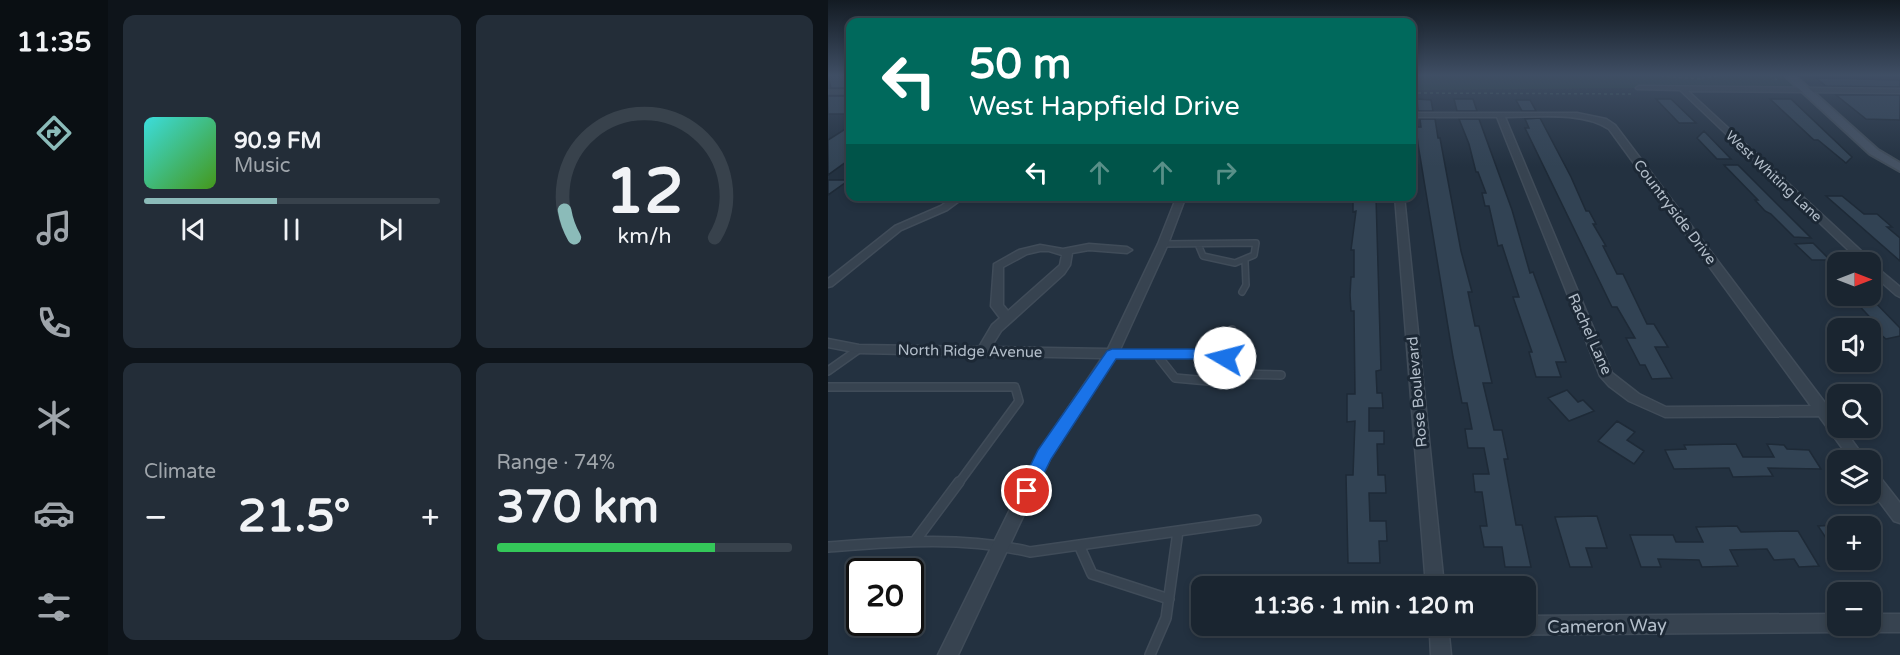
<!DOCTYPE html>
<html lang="en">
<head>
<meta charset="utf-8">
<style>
	:root { --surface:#1a2530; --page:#232d38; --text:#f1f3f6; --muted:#9fa5ab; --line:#38424c; --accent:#8bbbb9 }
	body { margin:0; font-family:"Varela Round",sans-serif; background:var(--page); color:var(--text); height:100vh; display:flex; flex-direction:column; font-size:22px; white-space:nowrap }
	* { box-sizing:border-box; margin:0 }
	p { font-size:20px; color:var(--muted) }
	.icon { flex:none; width:33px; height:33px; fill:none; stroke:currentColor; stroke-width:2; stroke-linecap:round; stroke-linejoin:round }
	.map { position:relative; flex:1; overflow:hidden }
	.drawer { display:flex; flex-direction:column; gap:15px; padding:15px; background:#0e141a; width:720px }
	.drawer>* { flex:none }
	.hud { position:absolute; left:18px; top:18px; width:570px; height:183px; border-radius:12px; box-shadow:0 3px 9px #0003,0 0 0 2px var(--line); background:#00695c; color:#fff; overflow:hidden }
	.needle { width:39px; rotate:90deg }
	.controls { position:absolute; left:999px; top:252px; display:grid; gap:12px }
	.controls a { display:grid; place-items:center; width:54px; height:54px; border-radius:12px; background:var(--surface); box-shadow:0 3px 9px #0003,0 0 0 2px var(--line); font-size:30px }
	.speed { position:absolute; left:18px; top:558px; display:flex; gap:12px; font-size:30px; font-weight:700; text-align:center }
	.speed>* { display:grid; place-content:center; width:78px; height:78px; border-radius:50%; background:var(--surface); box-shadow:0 3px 9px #0003,0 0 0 2px var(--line); line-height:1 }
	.speed .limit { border:3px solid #111; border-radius:9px; background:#fff; color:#111 }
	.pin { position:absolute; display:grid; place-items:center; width:51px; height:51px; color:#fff; margin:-26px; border:3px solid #fff; border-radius:50%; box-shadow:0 2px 6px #0007 }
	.me { position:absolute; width:66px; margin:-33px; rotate:278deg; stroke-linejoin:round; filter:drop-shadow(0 0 4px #0008) }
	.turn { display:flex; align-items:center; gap:21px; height:126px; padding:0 24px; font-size:27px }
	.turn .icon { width:78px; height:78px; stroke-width:2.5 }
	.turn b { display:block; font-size:42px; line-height:51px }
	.lanes { display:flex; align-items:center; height:57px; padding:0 24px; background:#0003; justify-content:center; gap:30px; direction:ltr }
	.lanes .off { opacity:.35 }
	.big { font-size:45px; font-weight:800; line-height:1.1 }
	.drawer .tile { flex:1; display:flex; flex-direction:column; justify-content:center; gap:9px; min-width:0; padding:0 21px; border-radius:12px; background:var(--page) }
	.drawer .dial { align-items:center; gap:0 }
	.dial svg { height:156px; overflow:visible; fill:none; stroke:var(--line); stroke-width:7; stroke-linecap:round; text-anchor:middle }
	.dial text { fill:var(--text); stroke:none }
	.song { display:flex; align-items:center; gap:18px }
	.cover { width:72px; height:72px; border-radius:9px; background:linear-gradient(135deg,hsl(180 70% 55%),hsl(100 70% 35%)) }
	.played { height:6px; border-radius:3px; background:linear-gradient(90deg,var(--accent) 45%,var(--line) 45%) }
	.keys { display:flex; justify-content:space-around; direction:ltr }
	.heat { display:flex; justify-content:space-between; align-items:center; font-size:33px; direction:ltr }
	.charge { height:9px; border-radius:4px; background:linear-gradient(90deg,#34c759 74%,var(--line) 0) }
	.drawer .tiles { flex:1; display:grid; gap:15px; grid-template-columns:repeat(2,1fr) }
	.trip { position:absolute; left:363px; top:576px; width:345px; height:60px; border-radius:12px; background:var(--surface); box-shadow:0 3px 9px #0003,0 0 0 2px var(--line); font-weight:800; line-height:60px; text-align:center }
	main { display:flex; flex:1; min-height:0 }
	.menu { display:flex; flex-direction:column; width:108px; justify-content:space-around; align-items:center; background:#0a0f13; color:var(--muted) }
	.menu .icon { width:42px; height:42px }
	.menu .active { color:var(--accent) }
	.menu b { font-size:27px; color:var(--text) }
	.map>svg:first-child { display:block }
</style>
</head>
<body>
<main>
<nav class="menu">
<b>11:35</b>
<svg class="icon active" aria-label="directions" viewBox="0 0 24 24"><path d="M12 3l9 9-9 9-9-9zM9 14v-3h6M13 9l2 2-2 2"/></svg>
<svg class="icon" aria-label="music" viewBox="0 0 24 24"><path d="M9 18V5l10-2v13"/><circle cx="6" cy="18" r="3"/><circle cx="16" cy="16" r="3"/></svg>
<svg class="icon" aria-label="phone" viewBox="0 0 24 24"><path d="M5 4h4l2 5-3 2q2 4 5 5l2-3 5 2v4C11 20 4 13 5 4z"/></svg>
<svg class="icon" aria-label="climate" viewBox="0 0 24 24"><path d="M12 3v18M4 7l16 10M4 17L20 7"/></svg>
<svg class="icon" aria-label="car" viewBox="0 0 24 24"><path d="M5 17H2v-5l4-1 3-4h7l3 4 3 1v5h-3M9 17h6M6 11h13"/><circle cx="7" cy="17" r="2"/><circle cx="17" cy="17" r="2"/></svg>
<svg class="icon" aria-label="filters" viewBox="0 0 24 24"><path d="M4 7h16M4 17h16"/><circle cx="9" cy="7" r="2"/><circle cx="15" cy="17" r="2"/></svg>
</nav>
<section class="drawer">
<div class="tiles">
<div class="tile">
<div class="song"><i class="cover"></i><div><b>90.9 FM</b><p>Music</p></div></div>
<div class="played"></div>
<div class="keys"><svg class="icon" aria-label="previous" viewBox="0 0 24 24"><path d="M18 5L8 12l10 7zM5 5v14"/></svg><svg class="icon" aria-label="pause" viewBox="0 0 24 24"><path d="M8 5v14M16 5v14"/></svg><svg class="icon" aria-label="next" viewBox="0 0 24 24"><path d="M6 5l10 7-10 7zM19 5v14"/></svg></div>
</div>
<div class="tile dial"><svg viewBox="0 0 100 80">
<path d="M14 69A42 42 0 1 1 86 69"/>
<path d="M14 69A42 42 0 0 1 9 55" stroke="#8bbbb9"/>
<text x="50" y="56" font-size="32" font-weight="700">12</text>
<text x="50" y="72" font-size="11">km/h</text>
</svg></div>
<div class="tile"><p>Climate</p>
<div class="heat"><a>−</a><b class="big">21.5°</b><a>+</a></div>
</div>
<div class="tile"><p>Range · 74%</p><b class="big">370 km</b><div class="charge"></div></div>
</div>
</section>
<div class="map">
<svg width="1072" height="655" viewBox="0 0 1072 655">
	<rect width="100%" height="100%" fill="#233140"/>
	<path fill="#254041" d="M584,75H952L967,87L584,90Z"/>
	<path fill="#324354" stroke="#1e2a37" stroke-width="1.5" d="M0,75H22V88H3Z
		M988,78L1072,80V87L998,86Z
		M1008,95H1072V120L1038,119Z
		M0,96H22V114H0Z
		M589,99L603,100L605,111H590Z
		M626,99H645L649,111H629Z
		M828,99H843L868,123H851Z
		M942,99H963L1024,157L1018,163L990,140H986Z
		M688,100H702L708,111H694Z
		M712,118L743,177L758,211H761L768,224H765L778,246H775L789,274H795L819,324H826L840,347H827L844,378L824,379L817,365H812L798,338H807L789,307H784L697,128H701L697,119Z
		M592,119H607L610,138H612L633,251L644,292H640L647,326H651L664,383H655L666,430H674L680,459H676L688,525H694L703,567H677L674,547H656L652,526H659L654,492H647L645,474H661L656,448H640L637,429H644L639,403H634L625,357L590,144L588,127H593Z
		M631,119H651L684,210L702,273L705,272L738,362H728L733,377H708L701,352H704L685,297H691L674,245L670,246L661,206H657L654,193H658L650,172H648L641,144Z
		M22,126V159L0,175V140Z
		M876,131L903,159H889L869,138Z
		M896,165H910L983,238L966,237L943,214L937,211L927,200H930Z
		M0,180H21L0,195Z
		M998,196H1014L1036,214H1049L1064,227H1059L1072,238V261Z
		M537,197H548L553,370L548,371L549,393H554L555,408H541V431H556V444H549L550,475H557L558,493H541L542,521H558L559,541H551L552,563H520L518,475H525L527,421L519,422V394H527L526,311H523L522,295L523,277H526V250H523L528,211L525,212V198Z
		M985,243L1002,260H984L967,244Z
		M1023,297H1042L1072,328V336L1058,339L1046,329L1052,328Z
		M739,390L750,402L755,400L766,411L741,421L720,398Z
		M789,421L807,432L799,440L816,451L806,464L770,441Z
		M908,444L915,457H946L939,444L956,445L959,449L981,450L993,469L940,468L945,476L905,477L901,468L846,469L837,450L858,449L856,445Z
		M769,516L779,548H758L764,567H742L727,517Z
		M1010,525V556L990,526Z
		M909,526L913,532L970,531L991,566L971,567L966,559L946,560L939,549L902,550L910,566L874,567L871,560L830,559L833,567H813L802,535H845L848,542H875L868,527Z"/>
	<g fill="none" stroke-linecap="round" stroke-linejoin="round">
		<defs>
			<path id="lane-far3" d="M0,92H22"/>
			<path id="lane-far2" d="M335,244L428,243L426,255L407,263L375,256L370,244
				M414,292L418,285L417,261
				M400,346L404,329"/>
			<path id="lane-far1" d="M284,354H331
				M331,354H395L399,363V374L380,381L347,378L332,359Z
				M397,358L400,344
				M0,371L31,349
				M399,374L453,375
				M0,387H187L191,401L130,484"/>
			<path id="lane" d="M87,541L131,482
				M251,545L264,574L341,599
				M0,547C67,542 136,536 202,552L428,520
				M322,655L338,618L350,531"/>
			<path id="street" d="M811,86L1072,89V93L860,91L1043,260V263L1072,287V297L1068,295L1042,272V262H1033L852,90L809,89L808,88Z
				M584,113H749L778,119L787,125L1010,420V428H1015L1038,460H1023L991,416L837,417L801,401L781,386L772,376L669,117H584ZM677,117C708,117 754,111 781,129L983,406L838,407L811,394L784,373Z
				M127,196H138L119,210L73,230L4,286L0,287V279L67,226L113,206Z
				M349,196H358L340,244L290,354L222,459L130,655H110L211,451L274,358L31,353L0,347V339L31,345L151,347L164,325L172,318L163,306L166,264L191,250L212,245L235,249L261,244L299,247L304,250L299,253L261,250L244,253L242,265L236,274L173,331L163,347L280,349L330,244ZM212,251H221L234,255L232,265L180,311L175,305V267L199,254Z
				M567,196H576L616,586H598Z
				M1042,470L1047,471L1072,503V523L1066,521L1042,489Z
				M1010,614V626H1018L1017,630L1010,632L621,635L623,655H603L602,635L476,636L469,634L467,627L698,626V616Z
				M1042,614H1072V632H1042L1035,630L1034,626H1042Z"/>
			<path id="secondary" d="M956,75H966L1050,150L1072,163V171L1042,154Z"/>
		</defs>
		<use href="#lane-far3" stroke="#404c59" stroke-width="5"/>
		<use href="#lane-far2" stroke="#404c59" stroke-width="8"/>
		<use href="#lane-far1" stroke="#404c59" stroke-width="10"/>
		<use href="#lane" stroke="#404c59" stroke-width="12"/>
		<use href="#street" stroke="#404c59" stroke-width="3"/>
		<use href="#secondary" stroke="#404c59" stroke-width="4"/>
		<path stroke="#3e5959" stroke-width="1.5" stroke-dasharray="3 3" stroke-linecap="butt" d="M815,75L875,79
			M942,75L949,80
			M874,78L897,75
			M584,93L803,94"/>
		<use href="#lane-far3" stroke="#374350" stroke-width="4"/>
		<use href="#lane-far2" stroke="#374350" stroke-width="5"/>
		<use href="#lane-far1" stroke="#374350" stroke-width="7"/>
		<use href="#lane" stroke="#374350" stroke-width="9"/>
		<use href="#street" fill="#374350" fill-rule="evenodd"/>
		<use href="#secondary" fill="#455263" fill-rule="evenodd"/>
	</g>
	<linearGradient id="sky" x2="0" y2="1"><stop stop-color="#131b23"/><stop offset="0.45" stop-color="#3f4e64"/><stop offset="1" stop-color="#3f4e64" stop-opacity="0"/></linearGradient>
	<rect width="1072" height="167" fill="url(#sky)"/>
	<path fill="#1a73e8" stroke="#114b97" stroke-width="1.5" d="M284,349H395L400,350L404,358L397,363L391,359H288L223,459L205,496L199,499L193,496L190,491L210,450L279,351Z"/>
	<g text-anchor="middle" stroke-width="6" stroke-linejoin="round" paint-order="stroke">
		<g font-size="14" fill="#b3beca" stroke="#1c2835">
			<text transform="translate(946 176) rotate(43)" y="5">West Whiting Lane</text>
		</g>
		<g font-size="15" fill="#b3beca" stroke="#1c2835">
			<text transform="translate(847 212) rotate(53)" y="5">Countryside Drive</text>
			<text transform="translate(762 334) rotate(66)" y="5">Rachel Lane</text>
			<text transform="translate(142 351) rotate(1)" y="5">North Ridge Avenue</text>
			<text transform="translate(589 392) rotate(-95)" y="5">Rose Boulevard</text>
		</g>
		<g font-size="18" fill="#b3beca" stroke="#1c2835">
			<text transform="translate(779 626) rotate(-1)" y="6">Cameron Way</text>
		</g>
	</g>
</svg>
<div class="controls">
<a><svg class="needle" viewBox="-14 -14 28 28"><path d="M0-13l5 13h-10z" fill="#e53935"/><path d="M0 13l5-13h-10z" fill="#9fa5ab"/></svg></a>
<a><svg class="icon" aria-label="sound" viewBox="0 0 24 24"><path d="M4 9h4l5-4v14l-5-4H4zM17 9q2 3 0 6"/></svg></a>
<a><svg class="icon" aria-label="search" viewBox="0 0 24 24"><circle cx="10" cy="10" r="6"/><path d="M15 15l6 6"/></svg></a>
<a><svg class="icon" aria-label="layers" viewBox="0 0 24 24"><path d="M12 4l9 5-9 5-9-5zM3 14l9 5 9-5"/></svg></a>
<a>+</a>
<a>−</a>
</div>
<div class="speed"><div class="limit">20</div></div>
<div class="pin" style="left:199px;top:491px;background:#d93025"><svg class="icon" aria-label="arrive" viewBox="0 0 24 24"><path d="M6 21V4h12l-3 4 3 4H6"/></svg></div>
<svg class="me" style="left:397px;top:358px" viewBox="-20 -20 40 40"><circle r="19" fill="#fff"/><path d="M0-13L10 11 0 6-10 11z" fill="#1a73e8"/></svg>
<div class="trip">11:36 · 1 min · 120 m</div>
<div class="hud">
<div class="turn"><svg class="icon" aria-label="left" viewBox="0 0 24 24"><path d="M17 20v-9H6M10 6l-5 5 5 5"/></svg><div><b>50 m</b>West Happfield Drive</div></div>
<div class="lanes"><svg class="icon" aria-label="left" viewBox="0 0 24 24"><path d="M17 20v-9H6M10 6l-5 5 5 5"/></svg><svg class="icon off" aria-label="ahead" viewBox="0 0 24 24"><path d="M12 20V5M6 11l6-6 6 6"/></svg><svg class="icon off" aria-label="ahead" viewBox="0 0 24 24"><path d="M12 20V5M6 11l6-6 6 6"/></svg><svg class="icon off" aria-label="right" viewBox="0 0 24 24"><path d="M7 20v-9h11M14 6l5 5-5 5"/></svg></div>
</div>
</div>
</main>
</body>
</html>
